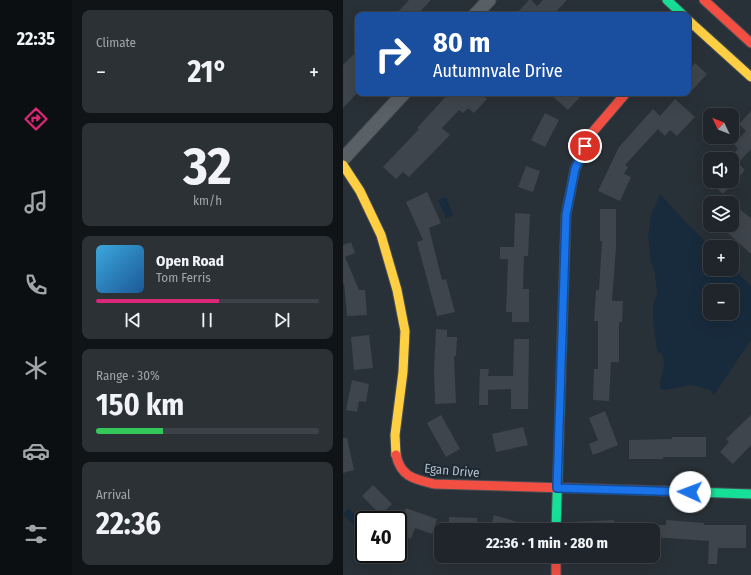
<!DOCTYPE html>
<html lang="en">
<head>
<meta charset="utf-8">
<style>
	:root { --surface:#1f252a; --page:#2c3136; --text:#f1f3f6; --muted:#a1a5a8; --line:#3c4247; --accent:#db2777 }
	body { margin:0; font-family:"Fira Sans Condensed",sans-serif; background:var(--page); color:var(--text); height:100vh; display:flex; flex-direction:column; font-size:15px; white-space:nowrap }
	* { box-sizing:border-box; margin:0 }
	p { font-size:13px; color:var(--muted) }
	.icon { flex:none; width:22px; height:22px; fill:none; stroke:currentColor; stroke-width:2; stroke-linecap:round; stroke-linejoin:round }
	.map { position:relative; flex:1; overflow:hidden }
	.side { display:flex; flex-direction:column; gap:10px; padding:10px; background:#111417; width:271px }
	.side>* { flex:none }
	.top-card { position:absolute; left:12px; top:12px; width:336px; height:84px; border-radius:8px; box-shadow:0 4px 16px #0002,0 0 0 1px var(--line); background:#1a4fa0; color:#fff; overflow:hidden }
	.needle { width:26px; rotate:313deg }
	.fabs { position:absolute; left:360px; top:108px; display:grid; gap:8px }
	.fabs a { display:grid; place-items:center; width:36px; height:36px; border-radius:8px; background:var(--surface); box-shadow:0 4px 16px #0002,0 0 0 1px var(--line); font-size:20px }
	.speed { position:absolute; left:12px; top:511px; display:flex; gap:8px; font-size:20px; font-weight:700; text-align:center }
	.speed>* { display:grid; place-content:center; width:52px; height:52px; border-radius:50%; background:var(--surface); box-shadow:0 4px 16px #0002,0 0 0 1px var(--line); line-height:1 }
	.speed .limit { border:2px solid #111; border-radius:6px; background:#fff; color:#111 }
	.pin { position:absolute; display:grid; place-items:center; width:34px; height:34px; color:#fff; margin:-17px; border:2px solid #fff; border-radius:50%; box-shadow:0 1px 4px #0007 }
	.me { position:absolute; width:44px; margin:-22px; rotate:272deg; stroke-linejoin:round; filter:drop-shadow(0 0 3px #0008) }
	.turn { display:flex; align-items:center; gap:14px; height:84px; padding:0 12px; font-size:18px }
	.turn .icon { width:52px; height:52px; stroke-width:2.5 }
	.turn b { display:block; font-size:28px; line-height:34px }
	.big { font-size:30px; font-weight:700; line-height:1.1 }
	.side .widget { flex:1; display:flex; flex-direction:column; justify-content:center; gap:6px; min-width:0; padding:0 14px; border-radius:8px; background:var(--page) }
	.side .dial { align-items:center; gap:0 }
	.dial b { font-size:52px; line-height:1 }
	.song { display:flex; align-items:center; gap:12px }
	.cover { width:48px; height:48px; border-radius:6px; background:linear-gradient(135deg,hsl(200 70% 55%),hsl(210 70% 35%)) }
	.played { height:4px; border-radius:2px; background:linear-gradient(90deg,var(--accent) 55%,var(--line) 55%) }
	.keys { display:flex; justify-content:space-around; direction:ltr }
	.heat { display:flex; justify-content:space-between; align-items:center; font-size:22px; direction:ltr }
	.charge { height:6px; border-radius:3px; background:linear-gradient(90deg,#34c759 30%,var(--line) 0) }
	.trip { position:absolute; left:91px; top:523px; width:226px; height:40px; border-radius:8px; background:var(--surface); box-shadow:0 4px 16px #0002,0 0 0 1px var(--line); font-weight:700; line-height:40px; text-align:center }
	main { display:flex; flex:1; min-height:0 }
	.dock { display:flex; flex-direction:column; width:72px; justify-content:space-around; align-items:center; background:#0c0f11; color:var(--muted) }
	.dock .icon { width:28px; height:28px }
	.dock .on { color:var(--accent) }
	.dock b { font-size:18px; color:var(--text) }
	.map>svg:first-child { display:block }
</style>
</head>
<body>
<main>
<nav class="dock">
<b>22:35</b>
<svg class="icon on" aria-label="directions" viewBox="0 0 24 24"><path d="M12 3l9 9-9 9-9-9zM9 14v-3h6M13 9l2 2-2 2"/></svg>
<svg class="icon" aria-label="music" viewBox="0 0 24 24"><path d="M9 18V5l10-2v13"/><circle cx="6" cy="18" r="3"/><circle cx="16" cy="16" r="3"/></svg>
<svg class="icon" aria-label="phone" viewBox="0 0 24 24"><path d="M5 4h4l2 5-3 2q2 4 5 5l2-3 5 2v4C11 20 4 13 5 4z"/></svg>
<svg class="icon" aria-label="climate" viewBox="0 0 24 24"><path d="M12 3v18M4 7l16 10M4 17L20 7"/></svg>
<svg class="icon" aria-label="car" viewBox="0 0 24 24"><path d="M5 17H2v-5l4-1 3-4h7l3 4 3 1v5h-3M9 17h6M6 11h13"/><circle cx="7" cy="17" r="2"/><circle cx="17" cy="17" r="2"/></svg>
<svg class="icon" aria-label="filters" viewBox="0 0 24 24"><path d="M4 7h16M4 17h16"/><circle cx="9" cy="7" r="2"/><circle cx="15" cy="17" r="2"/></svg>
</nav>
<section class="side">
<div class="widget"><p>Climate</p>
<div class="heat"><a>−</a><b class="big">21°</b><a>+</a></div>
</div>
<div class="widget dial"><b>32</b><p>km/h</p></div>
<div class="widget">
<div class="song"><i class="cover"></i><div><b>Open Road</b><p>Tom Ferris</p></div></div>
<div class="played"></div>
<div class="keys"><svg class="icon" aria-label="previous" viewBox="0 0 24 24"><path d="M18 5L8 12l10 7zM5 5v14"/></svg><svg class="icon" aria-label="pause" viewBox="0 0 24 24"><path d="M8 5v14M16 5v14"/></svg><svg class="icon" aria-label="next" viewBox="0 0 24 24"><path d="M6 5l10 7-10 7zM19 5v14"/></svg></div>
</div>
<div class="widget"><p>Range · 30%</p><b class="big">150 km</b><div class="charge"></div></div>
<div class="widget"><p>Arrival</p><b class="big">22:36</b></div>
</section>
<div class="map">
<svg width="408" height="575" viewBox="0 0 408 575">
	<rect width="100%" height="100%" fill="#293138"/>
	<path fill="#182b3c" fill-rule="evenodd" d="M317,194L340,219L368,247H367V269H389V267L408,286V340L371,395L367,390L348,385L321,390L317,388V382L321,366L320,355L314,351L310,320V305L314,294L312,272L308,262L305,237L308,215ZM367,291H389V313H367Z
		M103,197L110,215L102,219V215L95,200Z
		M6,509L18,521L12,527L0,514Z"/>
	<path fill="#3e454c" d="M66,0H88L74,15H52Z
		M186,0H188L194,6L200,0H224L210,15H172Z
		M15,50V92L0,108V65Z
		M352,63L364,74L345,95V72Z
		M106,93H137L144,99L131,113L125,108L120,113L116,110L99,128L107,135L66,177L60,172L53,179L40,167L76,129L74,128Z
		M206,93H241L225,110Z
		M332,99L352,117L334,136L327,130L322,136L315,129L282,165L285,167L281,174L288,177L277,201L255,191L276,147L310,109L317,116Z
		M408,111V149L395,163L402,170L380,194L366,181H389V155L395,149L391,144L403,131L396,124Z
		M202,113L216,120L202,147L188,140Z
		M183,166L197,171L190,192L175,187Z
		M84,192L98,223L86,228L99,280L103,279L112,312L94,316L74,242L80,240L63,202Z
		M257,209H273V247L269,301H280L279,322H276V362H268L266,401L250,400L251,369H255V321H251L253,290H256L259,241H257Z
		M396,209L408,218V254L376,225H389V217Z
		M172,213L187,214L185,256H181L180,289H186V322H169V312H163L165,259H157V247H171Z
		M8,242L12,253L2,257L16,290H22L24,315L4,316L1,283L0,284V245Z
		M93,329L104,330V337H114L113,356H111L113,403L92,404L91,371Z
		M26,335L30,368L11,370L8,337Z
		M171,339H186L185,409H168V389L145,390V405H136L137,369H146L145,376H170Z
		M9,380L26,384L23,402L16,401L14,412L3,410Z
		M262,411L275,445L250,455L246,444L255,440L246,418Z
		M98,415L117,449L103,457L84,423Z
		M408,415V445L390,464L377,452L386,442L383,439Z
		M180,427L185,445L153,452L149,434Z
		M329,437H363V457H320V459H286V440L329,439Z
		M0,438H4L11,470L0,473Z
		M30,485L49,504L38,515L19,496Z
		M63,508L94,519L89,534L72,528L68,539L55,534V510L60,515Z
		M151,515L194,528V530H147Z
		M106,517L134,518V530H106Z
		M271,520L272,530H231L230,522Z
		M323,520L361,523V525H403V548H375L374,564H365L366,541L310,537V525H323Z"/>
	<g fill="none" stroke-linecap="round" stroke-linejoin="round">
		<defs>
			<path id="street" d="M132,15L146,0
				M0,159L61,93"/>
			<path id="fast" d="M324,0L340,15
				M321,491L408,494
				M213,530L222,246"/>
			<path id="slow" d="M345,20L408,77
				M0,165L17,191L38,235L54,290L62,331L60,372L52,435L53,455"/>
			<path id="jam" d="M361,0L408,43
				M222,246L223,215L232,169L248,134L283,93
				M53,455C58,477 71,479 91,484L321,491
				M213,556V575"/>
		</defs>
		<use href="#street" stroke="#474e55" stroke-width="15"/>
		<use href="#fast" stroke="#474e55" stroke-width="11"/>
		<use href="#slow" stroke="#474e55" stroke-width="11"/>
		<use href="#jam" stroke="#474e55" stroke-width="11"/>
		<use href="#street" stroke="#596066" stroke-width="13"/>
		<use href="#fast" stroke="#16e098" stroke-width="9"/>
		<use href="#slow" stroke="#ffcf43" stroke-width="9"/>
		<use href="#jam" stroke="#f24e42" stroke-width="9"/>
	</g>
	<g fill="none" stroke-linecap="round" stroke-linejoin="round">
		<defs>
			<path id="route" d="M242,146L232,169L223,215L214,488L347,492"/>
		</defs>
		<use href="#route" stroke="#114b97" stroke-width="10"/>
		<use href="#route" stroke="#1a73e8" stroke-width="7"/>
	</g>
	<g text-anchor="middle" stroke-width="4" stroke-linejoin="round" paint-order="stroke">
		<g font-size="13" fill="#b3bec9" stroke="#1c2833">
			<text transform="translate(109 470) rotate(5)" y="5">Egan Drive</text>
		</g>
	</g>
</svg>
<div class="fabs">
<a><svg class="needle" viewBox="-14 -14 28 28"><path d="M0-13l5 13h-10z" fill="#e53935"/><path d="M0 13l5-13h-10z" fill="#a1a5a8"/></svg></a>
<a><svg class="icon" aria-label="sound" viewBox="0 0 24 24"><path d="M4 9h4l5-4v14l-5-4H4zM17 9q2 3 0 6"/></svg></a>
<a><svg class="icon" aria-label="layers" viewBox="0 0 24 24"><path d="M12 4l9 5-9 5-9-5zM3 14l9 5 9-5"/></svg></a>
<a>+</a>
<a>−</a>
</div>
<div class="speed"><div class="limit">40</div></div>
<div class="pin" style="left:242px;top:146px;background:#d93025"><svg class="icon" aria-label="arrive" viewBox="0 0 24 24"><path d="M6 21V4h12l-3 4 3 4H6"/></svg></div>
<svg class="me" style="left:347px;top:492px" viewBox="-20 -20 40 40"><circle r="19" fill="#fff"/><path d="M0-13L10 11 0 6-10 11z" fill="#1a73e8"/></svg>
<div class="trip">22:36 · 1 min · 280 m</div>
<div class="top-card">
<div class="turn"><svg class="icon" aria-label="right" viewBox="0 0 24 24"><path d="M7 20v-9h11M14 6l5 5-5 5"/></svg><div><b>80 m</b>Autumnvale Drive</div></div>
</div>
</div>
</main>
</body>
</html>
